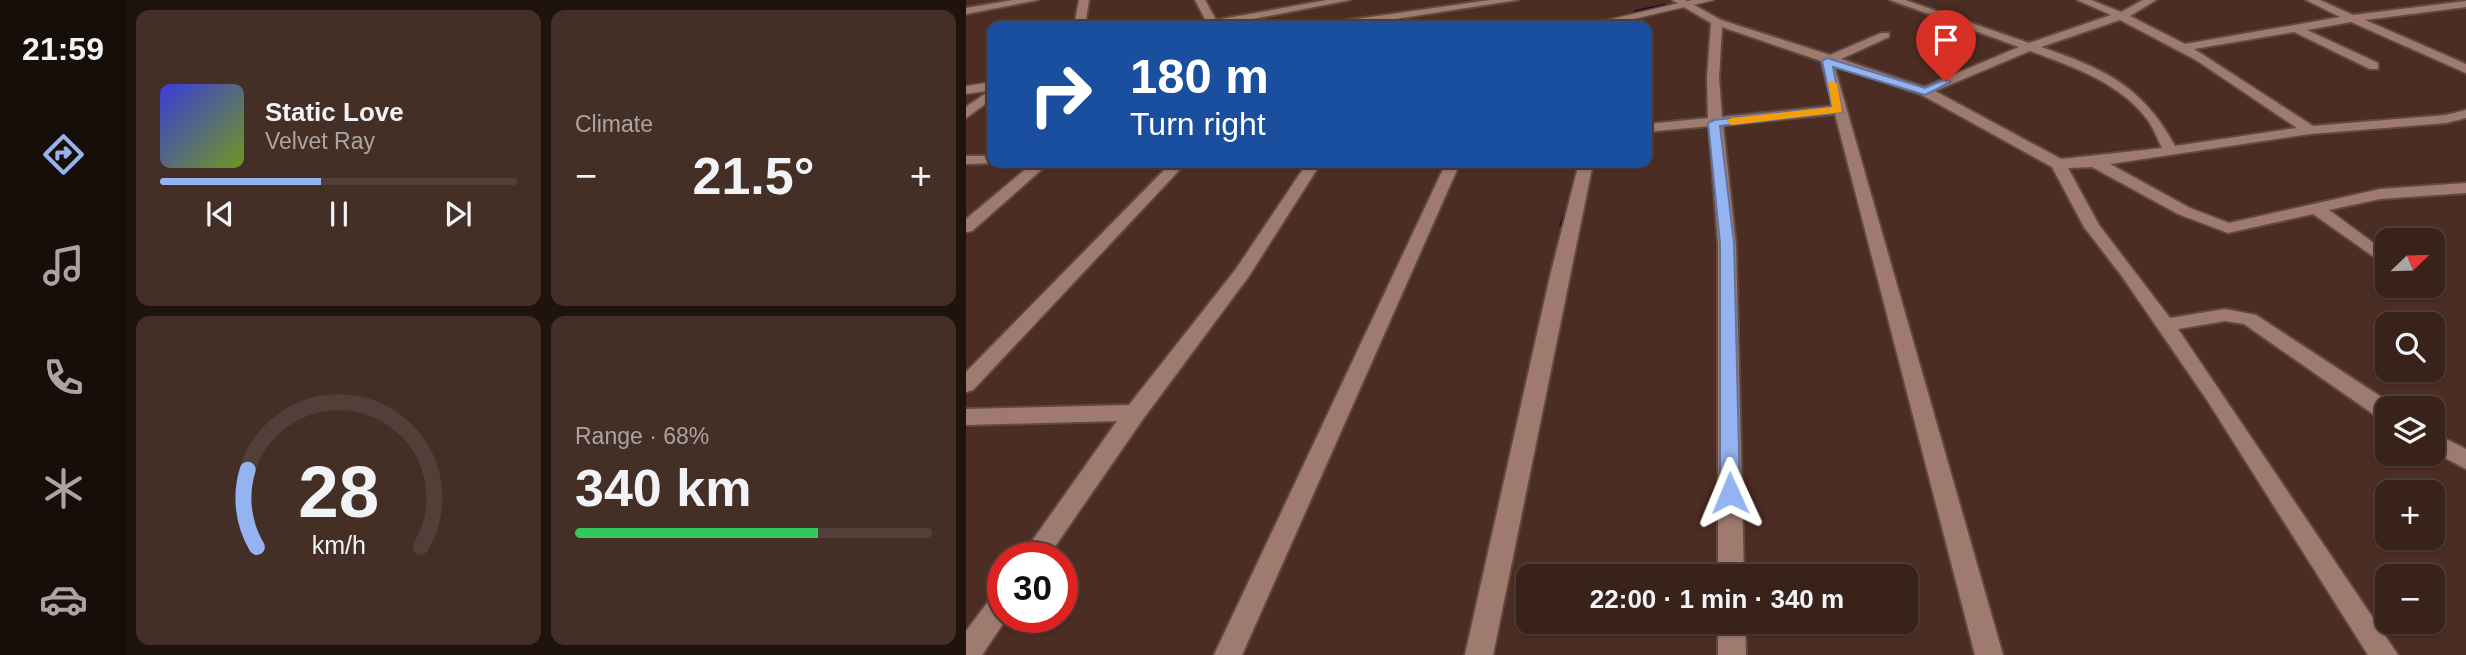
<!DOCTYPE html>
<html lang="en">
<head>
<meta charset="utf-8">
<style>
	:root { --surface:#39221a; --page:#442f27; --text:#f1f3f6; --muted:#aba4a2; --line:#533f39; --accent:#95b2f1 }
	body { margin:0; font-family:Arial,sans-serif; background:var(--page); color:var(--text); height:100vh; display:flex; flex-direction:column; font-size:26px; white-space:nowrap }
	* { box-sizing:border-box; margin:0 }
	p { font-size:23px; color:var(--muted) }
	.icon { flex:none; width:38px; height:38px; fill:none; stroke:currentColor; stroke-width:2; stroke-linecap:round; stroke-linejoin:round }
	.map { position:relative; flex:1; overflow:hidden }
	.panel { display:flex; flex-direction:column; gap:10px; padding:10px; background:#1f130e; width:840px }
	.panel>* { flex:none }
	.banner { position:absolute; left:21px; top:21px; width:665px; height:147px; border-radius:14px; box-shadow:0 2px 5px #0004,0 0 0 2px var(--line); background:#1a4fa0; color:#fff; overflow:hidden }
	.needle { width:46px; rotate:67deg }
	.tools { position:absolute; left:1409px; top:228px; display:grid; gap:14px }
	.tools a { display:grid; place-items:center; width:70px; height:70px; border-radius:14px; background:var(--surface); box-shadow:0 2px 5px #0004,0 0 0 2px var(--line); font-size:35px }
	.speed { position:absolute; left:21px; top:542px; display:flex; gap:14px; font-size:35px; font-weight:700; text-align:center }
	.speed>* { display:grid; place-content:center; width:91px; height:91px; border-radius:50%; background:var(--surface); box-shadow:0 2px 5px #0004,0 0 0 2px var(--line); line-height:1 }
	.speed .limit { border:10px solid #d22; background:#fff; color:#111 }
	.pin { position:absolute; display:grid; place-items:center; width:60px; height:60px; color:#fff; margin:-72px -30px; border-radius:50% 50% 50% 0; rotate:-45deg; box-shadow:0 0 7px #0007 }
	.pin .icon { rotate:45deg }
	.me { position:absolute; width:77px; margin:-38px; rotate:359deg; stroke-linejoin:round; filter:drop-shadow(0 0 5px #0008) }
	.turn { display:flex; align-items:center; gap:24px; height:147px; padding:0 28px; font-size:32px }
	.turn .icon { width:91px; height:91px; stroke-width:2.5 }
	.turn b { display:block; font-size:49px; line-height:60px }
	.big { font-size:52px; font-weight:700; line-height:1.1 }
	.panel .card { flex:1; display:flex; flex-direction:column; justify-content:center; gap:10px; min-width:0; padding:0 24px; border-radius:14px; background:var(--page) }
	.panel .dial { align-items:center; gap:0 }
	.dial svg { height:182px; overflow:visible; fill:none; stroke:var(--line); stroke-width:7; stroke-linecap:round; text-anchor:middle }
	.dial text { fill:var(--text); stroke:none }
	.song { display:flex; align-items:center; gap:21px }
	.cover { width:84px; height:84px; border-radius:10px; background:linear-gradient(135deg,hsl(240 70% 55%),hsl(80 70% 35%)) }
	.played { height:7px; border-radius:4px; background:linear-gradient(90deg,var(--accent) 45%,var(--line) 45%) }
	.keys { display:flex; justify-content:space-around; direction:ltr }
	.heat { display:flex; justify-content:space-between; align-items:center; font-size:38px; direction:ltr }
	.charge { height:10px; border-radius:5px; background:linear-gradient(90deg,#34c759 68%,var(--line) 0) }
	.panel .tiles { flex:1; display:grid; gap:10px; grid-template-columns:repeat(2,1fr) }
	.trip { position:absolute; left:550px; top:564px; width:402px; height:70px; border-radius:14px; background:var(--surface); box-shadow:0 2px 5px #0004,0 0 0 2px var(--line); font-weight:700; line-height:70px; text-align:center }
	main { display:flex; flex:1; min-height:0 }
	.tabs { display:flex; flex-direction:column; width:126px; justify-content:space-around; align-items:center; background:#170e0a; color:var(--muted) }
	.tabs .icon { width:49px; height:49px }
	.tabs .active { color:var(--accent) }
	.tabs b { font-size:32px; color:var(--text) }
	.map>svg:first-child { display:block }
</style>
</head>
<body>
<main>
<nav class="tabs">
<b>21:59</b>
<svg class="icon active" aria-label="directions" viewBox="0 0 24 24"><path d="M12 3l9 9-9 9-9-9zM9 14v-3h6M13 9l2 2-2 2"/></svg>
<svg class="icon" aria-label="music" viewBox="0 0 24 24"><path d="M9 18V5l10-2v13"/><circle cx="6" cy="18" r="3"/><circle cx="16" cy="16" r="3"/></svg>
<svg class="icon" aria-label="phone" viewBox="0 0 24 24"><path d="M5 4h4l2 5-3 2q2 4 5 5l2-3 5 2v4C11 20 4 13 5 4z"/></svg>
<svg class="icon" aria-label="climate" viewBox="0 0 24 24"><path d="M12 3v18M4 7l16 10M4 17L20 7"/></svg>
<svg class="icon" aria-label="car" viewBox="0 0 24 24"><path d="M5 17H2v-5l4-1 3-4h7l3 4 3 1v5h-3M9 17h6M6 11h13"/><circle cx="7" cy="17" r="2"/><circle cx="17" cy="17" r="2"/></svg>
</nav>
<section class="panel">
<div class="tiles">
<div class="card">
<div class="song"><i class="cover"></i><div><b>Static Love</b><p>Velvet Ray</p></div></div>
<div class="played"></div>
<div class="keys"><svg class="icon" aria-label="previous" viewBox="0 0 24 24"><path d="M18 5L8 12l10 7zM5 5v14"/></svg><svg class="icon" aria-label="pause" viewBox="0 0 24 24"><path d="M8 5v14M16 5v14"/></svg><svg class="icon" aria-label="next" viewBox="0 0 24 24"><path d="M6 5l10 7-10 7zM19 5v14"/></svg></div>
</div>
<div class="card"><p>Climate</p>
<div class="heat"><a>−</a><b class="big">21.5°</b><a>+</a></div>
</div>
<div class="card dial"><svg viewBox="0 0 100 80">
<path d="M14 69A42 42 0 1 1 86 69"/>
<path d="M14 69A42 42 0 0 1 10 35" stroke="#95b2f1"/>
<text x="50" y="56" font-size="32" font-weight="700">28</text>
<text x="50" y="72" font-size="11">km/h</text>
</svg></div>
<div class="card"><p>Range · 68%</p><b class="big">340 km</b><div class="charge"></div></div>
</div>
</section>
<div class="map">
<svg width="1500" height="655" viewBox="0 0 1500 655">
	<rect width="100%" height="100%" fill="#4c2d23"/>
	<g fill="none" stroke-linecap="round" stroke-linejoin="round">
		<path stroke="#340031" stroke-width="4.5" d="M670,12L699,6
			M607,26L630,21"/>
		<path stroke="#340031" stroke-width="5" d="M596,225L601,212"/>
		<defs>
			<path id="street" d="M47,0H72L0,14V8Z
				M113,0H123L119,26H108Z
				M229,0H239L250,20L361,0H384L251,26H228L240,21Z
				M524,0H552L384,26L370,24L376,21Z
				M706,0H719L755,20L864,55L915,33H923V37L875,59L958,87L1053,47L924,0H939L1063,43L1145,15L1111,0H1125L1155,12L1177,0H1190L1164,16L1219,44L1374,17L1340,0H1354L1387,15L1500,1V7L1399,20L1500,64V73L1385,22L1341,30L1412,63V69H1404L1328,32L1228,49L1347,126L1480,115L1500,110V118L1480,123L1344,134L1144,164L1224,208L1263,223L1414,189L1500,183V193L1414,199L1363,210L1421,253V266L1347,214L1262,233L1212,214L1126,167L1102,168L1133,225L1204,318L1259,309L1290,315L1429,406L1421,408V420L1413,418L1278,324L1259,321L1212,329L1432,655H1402L1241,400L1155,275L1118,227L1086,167L954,94L868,65L1037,655H1009L869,114L757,125L770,245L778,576H752V245L743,126L681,132V124L742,118L741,78L745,23ZM1154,20L1230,60L1331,128L1209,146C1176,85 1138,69 1075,47ZM756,27L855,61L867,106L756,117L753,78ZM1064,51C1105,66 1153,82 1181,119C1187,127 1191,138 1196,148L1095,159L969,91Z
				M26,89V99L0,118V107Z
				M0,156H26V163H32L0,164Z
				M67,163H83L6,231L0,232V219Z
				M205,163H220L7,390L0,392V372Z
				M341,163H355L283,276L177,419L81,558H54L151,421L0,425V409L163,405L270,269Z
				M480,163H494L276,655H248Z
				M613,163H627L527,655H499L584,276Z
				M1466,432L1500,449V469L1466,451Z
				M37,590V618H41L16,655H0V631L28,594Z
				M752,621H779L780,655H752Z"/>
			<path id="secondary" d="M726,0H748L638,26H616Z
				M26,82V90L0,94V86Z"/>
		</defs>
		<use href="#street" stroke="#614941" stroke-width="4"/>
		<use href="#secondary" stroke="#614941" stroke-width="3"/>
		<use href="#street" fill="#9f7b6f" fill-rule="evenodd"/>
		<use href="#secondary" fill="#9f7b6f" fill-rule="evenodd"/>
	</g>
	<path fill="#95b2f1" stroke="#61749d" stroke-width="2" d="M861,58L959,88L980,79L985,82L959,95L867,67L876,112L754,126L768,243L774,493L771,498H757L754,493V243L742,123L748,120L866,107L856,61Z"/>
	<path fill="#f59e0b" d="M862,81L871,83L876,112L766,125L760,121L766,118L866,107Z"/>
</svg>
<div class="tools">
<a><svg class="needle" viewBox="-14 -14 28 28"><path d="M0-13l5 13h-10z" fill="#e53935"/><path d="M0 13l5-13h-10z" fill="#aba4a2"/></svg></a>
<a><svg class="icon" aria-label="search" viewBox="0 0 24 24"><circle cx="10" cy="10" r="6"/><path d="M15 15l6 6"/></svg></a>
<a><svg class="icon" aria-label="layers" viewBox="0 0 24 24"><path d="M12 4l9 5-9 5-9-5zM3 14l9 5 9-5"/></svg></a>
<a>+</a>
<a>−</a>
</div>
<div class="speed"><div class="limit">30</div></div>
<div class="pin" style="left:980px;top:82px;background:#d93025"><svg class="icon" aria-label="arrive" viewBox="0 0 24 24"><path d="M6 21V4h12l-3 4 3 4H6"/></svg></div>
<svg class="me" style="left:764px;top:493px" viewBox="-20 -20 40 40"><path d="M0-17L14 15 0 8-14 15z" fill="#95b2f1" stroke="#fff" stroke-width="4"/></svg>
<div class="trip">22:00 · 1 min · 340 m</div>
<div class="banner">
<div class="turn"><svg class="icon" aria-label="right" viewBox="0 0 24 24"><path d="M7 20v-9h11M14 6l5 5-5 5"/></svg><div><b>180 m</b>Turn right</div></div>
</div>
</div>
</main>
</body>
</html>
